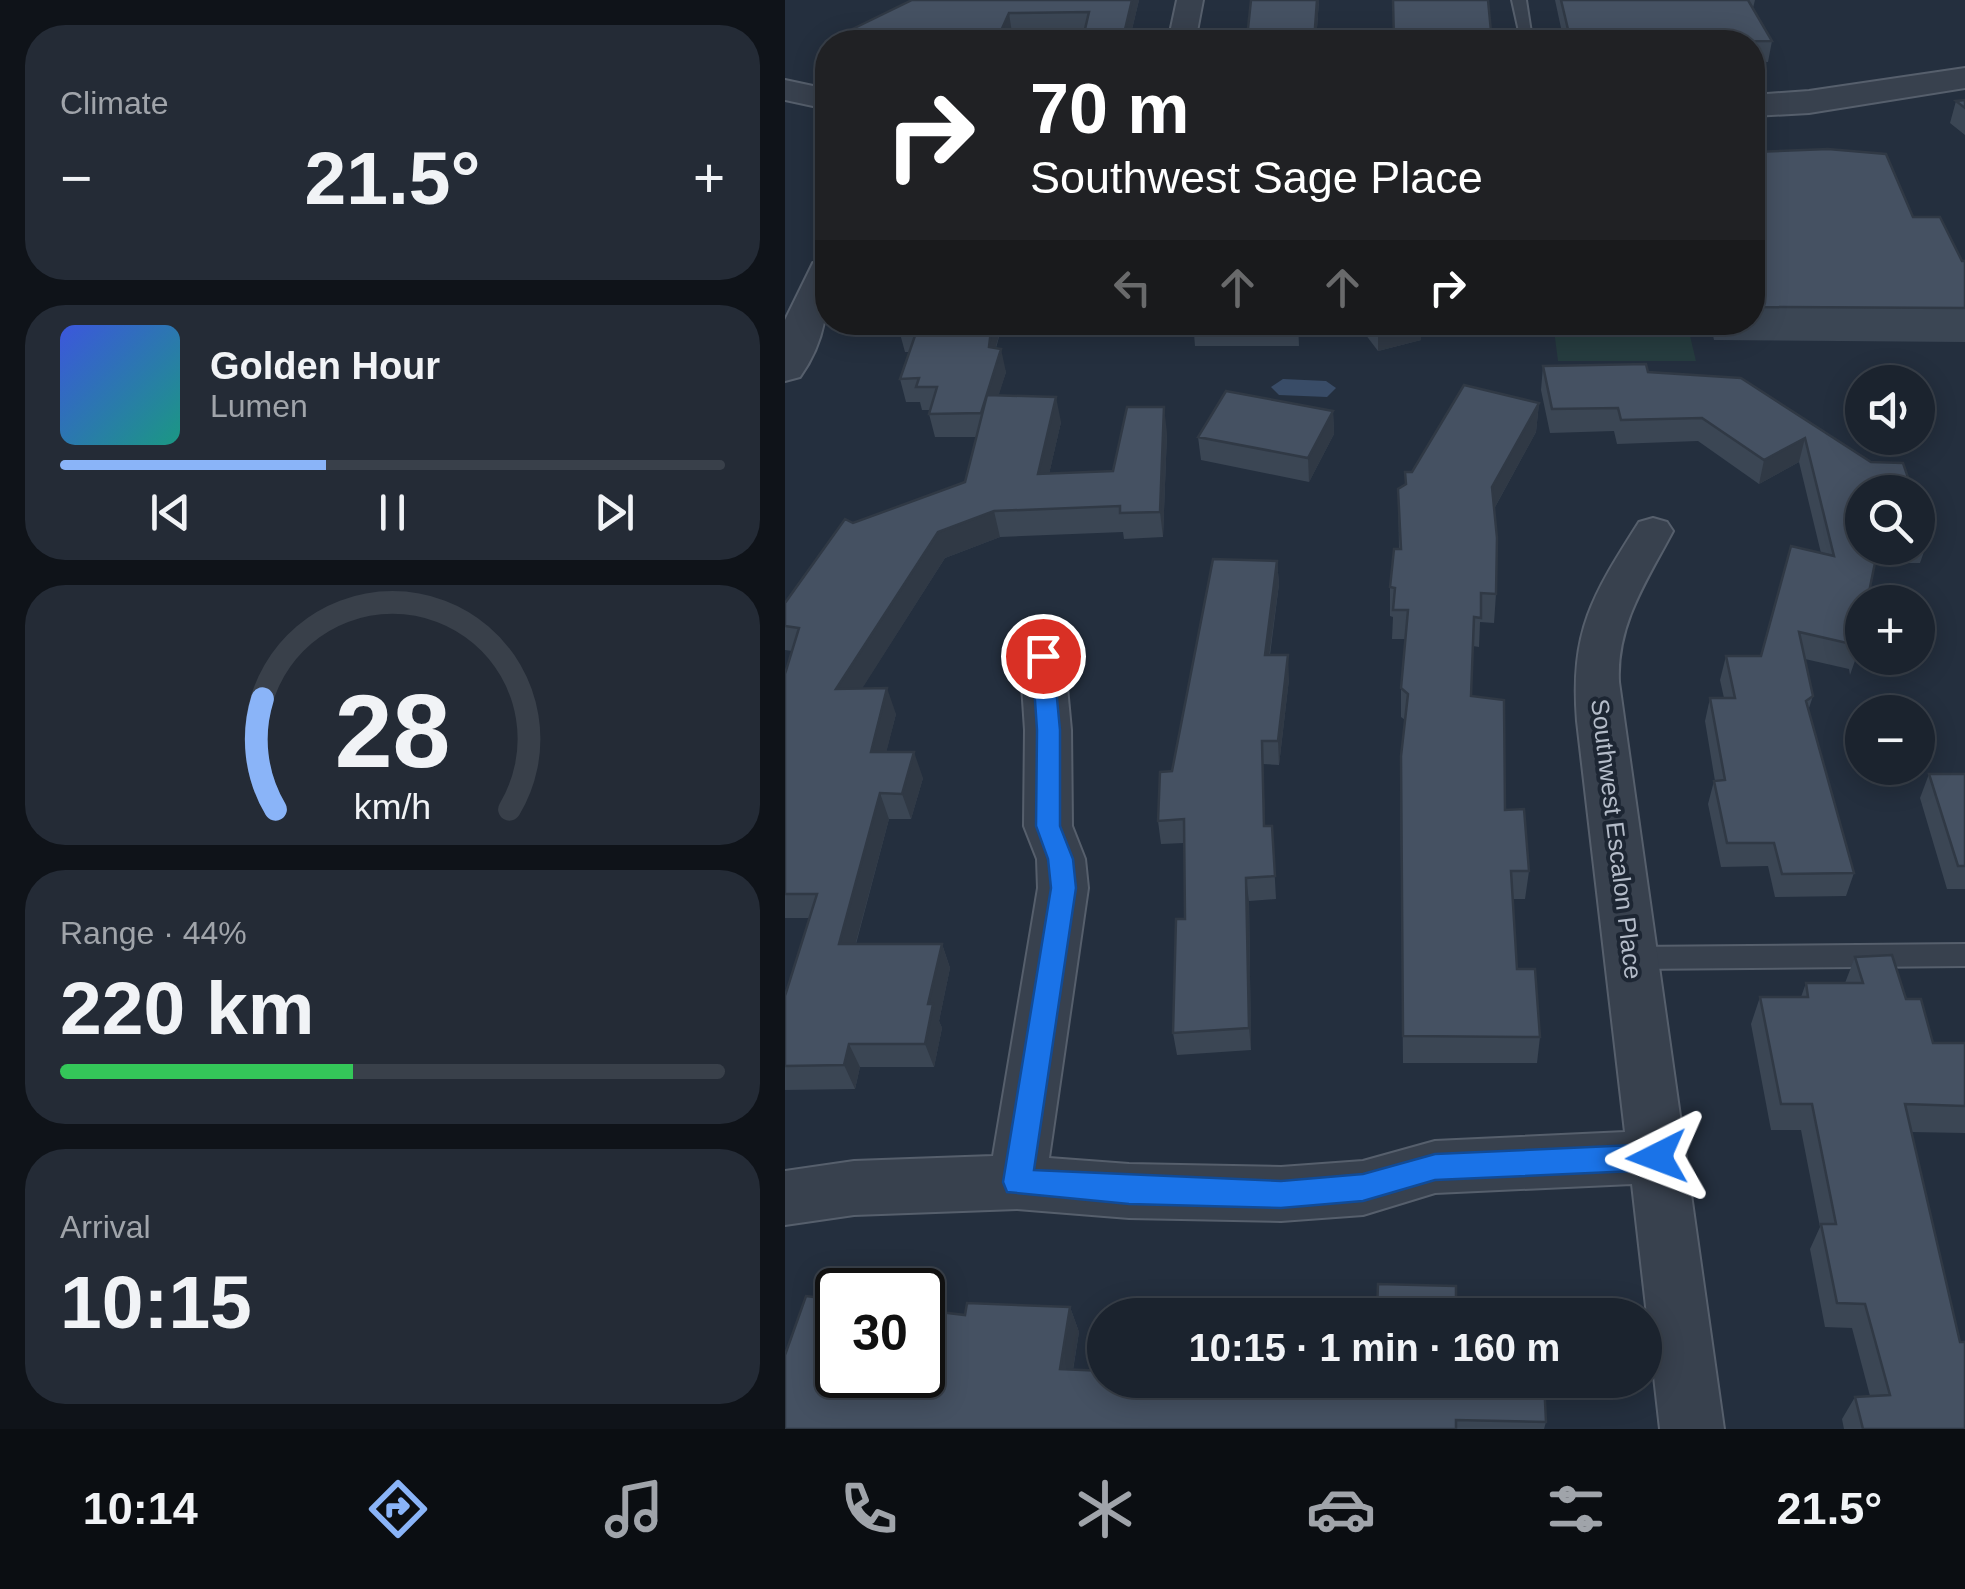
<!DOCTYPE html>
<html lang="en">
<head>
<meta charset="utf-8">
<style>
	:root { --surface:#1b232e; --page:#242b36; --text:#f1f3f6; --muted:#a0a4aa; --line:#39404a; --accent:#8ab4f8 }
	body { margin:0; font-family:Arial,sans-serif; background:var(--page); color:var(--text); height:100vh; display:flex; flex-direction:column; font-size:38px; white-space:nowrap }
	* { box-sizing:border-box; margin:0 }
	p { font-size:32px; color:var(--muted) }
	.icon { flex:none; width:55px; height:55px; fill:none; stroke:currentColor; stroke-width:2; stroke-linecap:round; stroke-linejoin:round }
	.map { position:relative; flex:1; overflow:hidden }
	.sheet { display:flex; flex-direction:column; gap:25px; padding:25px; background:#0f1319; width:785px }
	.sheet>* { flex:none }
	.hud { position:absolute; left:30px; top:30px; width:950px; height:305px; border-radius:40px; box-shadow:0 5px 25px #0003,0 0 0 2px var(--line); background:#202124; color:#fff; overflow:hidden }
	.tools { position:absolute; left:1060px; top:365px; display:grid; gap:20px }
	.tools a { display:grid; place-items:center; width:90px; height:90px; border-radius:50%; background:var(--surface); box-shadow:0 5px 25px #0003,0 0 0 2px var(--line); font-size:50px }
	.speed { position:absolute; left:30px; top:1268px; display:flex; gap:20px; font-size:50px; font-weight:700; text-align:center }
	.speed>* { display:grid; place-content:center; width:130px; height:130px; border-radius:50%; background:var(--surface); box-shadow:0 5px 25px #0003,0 0 0 2px var(--line); line-height:1 }
	.speed .limit { border:5px solid #111; border-radius:15px; background:#fff; color:#111 }
	.pin { position:absolute; display:grid; place-items:center; width:85px; height:85px; color:#fff; margin:-42px; border:5px solid #fff; border-radius:50%; box-shadow:0 2px 10px #0007 }
	.me { position:absolute; width:110px; margin:-55px; rotate:267deg; stroke-linejoin:round; filter:drop-shadow(0 0 8px #0008) }
	.turn { display:flex; align-items:center; gap:35px; height:210px; padding:0 50px; font-size:45px }
	.turn .icon { width:130px; height:130px; stroke-width:2.5 }
	.turn b { display:block; font-size:70px; line-height:85px }
	.lanes { display:flex; align-items:center; height:95px; padding:0 50px; background:#0003; justify-content:center; gap:50px; direction:ltr }
	.lanes .off { opacity:.35 }
	.big { font-size:75px; font-weight:800; line-height:1.1 }
	.sheet .card { flex:1; display:flex; flex-direction:column; justify-content:center; gap:15px; min-width:0; padding:0 35px; border-radius:40px; background:var(--page) }
	.sheet .dial { align-items:center; gap:0 }
	.dial svg { height:260px; overflow:visible; fill:none; stroke:var(--line); stroke-width:7; stroke-linecap:round; text-anchor:middle }
	.dial text { fill:var(--text); stroke:none }
	.song { display:flex; align-items:center; gap:30px }
	.cover { width:120px; height:120px; border-radius:15px; background:linear-gradient(135deg,hsl(230 70% 55%),hsl(170 70% 35%)) }
	.played { height:10px; border-radius:5px; background:linear-gradient(90deg,var(--accent) 40%,var(--line) 40%) }
	.keys { display:flex; justify-content:space-around; direction:ltr }
	.heat { display:flex; justify-content:space-between; align-items:center; font-size:55px; direction:ltr }
	.charge { height:15px; border-radius:8px; background:linear-gradient(90deg,#34c759 44%,var(--line) 0) }
	.trip { position:absolute; left:302px; top:1298px; width:575px; height:100px; border-radius:50px; background:var(--surface); box-shadow:0 5px 25px #0003,0 0 0 2px var(--line); font-weight:800; line-height:100px; text-align:center }
	.dock { display:flex; height:160px; justify-content:space-around; align-items:center; background:#0b0e12; color:var(--muted) }
	.dock .icon { width:70px; height:70px }
	.dock .current { color:var(--accent) }
	.dock b { font-size:45px; color:var(--text) }
	main { display:flex; flex:1; min-height:0 }
	.map>svg:first-child { display:block }
</style>
</head>
<body>
<main>
<section class="sheet">
<div class="card"><p>Climate</p>
<div class="heat"><a>−</a><b class="big">21.5°</b><a>+</a></div>
</div>
<div class="card">
<div class="song"><i class="cover"></i><div><b>Golden Hour</b><p>Lumen</p></div></div>
<div class="played"></div>
<div class="keys"><svg class="icon" aria-label="previous" viewBox="0 0 24 24"><path d="M18 5L8 12l10 7zM5 5v14"/></svg><svg class="icon" aria-label="pause" viewBox="0 0 24 24"><path d="M8 5v14M16 5v14"/></svg><svg class="icon" aria-label="next" viewBox="0 0 24 24"><path d="M6 5l10 7-10 7zM19 5v14"/></svg></div>
</div>
<div class="card dial"><svg viewBox="0 0 100 80">
<path d="M14 69A42 42 0 1 1 86 69"/>
<path d="M14 69A42 42 0 0 1 10 35" stroke="#8ab4f8"/>
<text x="50" y="56" font-size="32" font-weight="700">28</text>
<text x="50" y="72" font-size="11">km/h</text>
</svg></div>
<div class="card"><p>Range · 44%</p><b class="big">220 km</b><div class="charge"></div></div>
<div class="card"><p>Arrival</p><b class="big">10:15</b></div>
</section>
<div class="map">
<svg width="1180" height="1429" viewBox="0 0 1180 1429">
	<rect width="100%" height="100%" fill="#242f3e"/>
	<path fill="#263c3f" d="M768,323H902L911,361H773Z"/>
	<path fill="#394c67" d="M498,379L541,381L551,388L542,397L494,395L486,387Z"/>
	<g fill="none" stroke-linecap="round" stroke-linejoin="round">
		<defs>
			<path id="service" d="M727,0H741L747,39L735,36Z
				M1180,944V966L846,969L837,966L833,958L837,950L846,947Z"/>
			<path id="minor" d="M392,0H418L410,42H383Z
				M868,518L882,522L888,531C862,580 831,625 834,682L939,1429H875L847,1184L650,1193L578,1215L496,1221L344,1218L232,1209L69,1215L0,1225V1171L69,1161L208,1156L253,888L252,859L239,826L240,730L235,655L242,644L257,640L272,644L279,655L286,730L287,826L300,859L303,888L264,1158L344,1164L496,1167L578,1161L650,1141L840,1132L792,721C785,631 807,596 854,522Z"/>
			<path id="tertiary" d="M1180,68V88L1024,113L968,116V95L1024,91Z
				M0,80L42,89V109L0,100Z
				M42,260C45,302 41,341 15,377L0,381V320L28,263Z"/>
		</defs>
		<use href="#service" stroke="#565f6c" stroke-width="4"/>
		<use href="#minor" stroke="#565f6c" stroke-width="4"/>
		<use href="#tertiary" stroke="#565f6c" stroke-width="4"/>
		<use href="#service" fill="#38414e" fill-rule="evenodd"/>
		<use href="#minor" fill="#38414e" fill-rule="evenodd"/>
		<use href="#tertiary" fill="#38414e" fill-rule="evenodd"/>
	</g>
	<path fill="#3b4654" d="M127,0H354L344,42L299,32L227,33L223,42H45V40Z
		M466,0H534L531,42H462Z
		M770,0H970L968,8L987,41L983,62H968V42H779Z
		M1180,100V135L1165,123L1171,101Z
		M968,152L1128,217L1177,261H1180V342L929,340L925,322H968Z
		M116,322H218L211,348L221,372L213,396L276,422L264,474L328,471L382,433L378,537L339,539L338,532L215,537L160,558L77,688L111,714L101,752L138,778L126,819H104L71,944H157L165,968L154,1021L157,1028L149,1067H75L70,1089L0,1090V996L24,918H0V674L7,651L0,650V603L68,523L180,482L191,437H150L144,414L145,410H137L135,402H121L115,379L124,352H120L114,330Z
		M408,322L513,323L514,346H410Z
		M571,322H636V340L593,351Z
		M758,366L863,372L1086,462L1078,548H1132V508L1143,540L1135,563H1090L1073,652L1065,675L1064,669L1020,659L1028,696L1023,711L1069,873L1061,896L990,897L983,866L936,867L923,804L929,781H930L920,721L925,698H939L935,680L941,656H976L1036,553L1014,462L974,484L913,441L832,444L829,431L765,433L756,390Z
		M754,403L751,432L709,509L711,594L709,623L695,622L694,647L688,646L686,696L720,810L744,871L740,899H728L732,969L755,1037L752,1063H618L615,784L616,756L620,720L616,717V688L621,639H607L608,617L605,616V587L614,549L613,489L620,484V472H627Z
		M548,411L549,434L524,482L416,460L413,437Z
		M492,561L494,584L485,655L504,679L494,765L478,764L480,826H487L491,899L464,901L466,1050L392,1055L388,1033L400,919L399,843L376,844L373,821L387,771Z
		M1144,774H1180V889H1162L1135,798Z
		M1070,957L1121,999L1148,1043H1180V1133L1126,1132L1180,1429H1059L1057,1419L1070,1397L1085,1396L1067,1328L1040,1327L1025,1249L1035,1227L1016,1130H986L966,1024L975,997H1016L1021,983H1060Z
		M285,1307L294,1332L288,1370L761,1422L759,1429H0L180,1315Z"/>
	<path fill="#303945" d="M347,0H354L344,42H337Z
		M532,0H534L531,42H529Z
		M224,13L227,33L223,42H211Z
		M207,322H218L211,346L209,370L204,347Z
		M615,322H636V340L593,351V328Z
		M216,349L221,372L201,436L196,413Z
		M271,397L276,422L258,500L253,474Z
		M754,403L751,432L705,516L707,487Z
		M379,407L382,433L378,537L375,512Z
		M548,411L549,434L524,482L523,458Z
		M1020,438L1014,462L974,484L979,460Z
		M209,511L215,537L160,558L61,714L51,689L153,532Z
		M492,561L494,584L481,679L480,655Z
		M503,655L504,679L494,765L493,741Z
		M102,688L111,714L95,777L86,752Z
		M477,741L478,764L481,850L479,826Z
		M129,752L138,778L126,819L117,794Z
		M95,793L104,819L64,968L54,944Z
		M461,878L464,901L466,1050L464,1028Z
		M157,944L165,968L154,1021L157,1028L149,1067L140,1044L143,1004Z
		M64,1044L75,1067L70,1089L59,1065Z
		M285,1307L294,1332L284,1393L275,1369Z"/>
	<path fill="#455162" stroke="#303945" stroke-width="2.5" d="M127,0H347L337,42H297L304,12L224,13L211,42H95L96,40H45Z
		M466,0H532L529,42H481V38H462Z
		M608,0H703L707,42H609Z
		M776,0H963L987,41L786,42Z
		M1180,100V108L1171,101Z
		M1043,149L1101,154L1128,217H1155L1177,261H1180V308L968,307V152Z
		M116,322H207L204,347L216,349L196,413L144,414L152,387H131L134,378L115,379L132,330H114Z
		M512,322L513,323H408V322Z
		M589,322H615L593,328Z
		M861,364L863,372L956,378L1086,462L1118,463L1128,492H1078V548H1093L1082,602H1078V627L1073,652L1071,645L1014,632L1028,696L1021,701L1069,873L997,874L989,843H942L929,781L940,780L925,698H950L941,656H976L1006,546L1049,556L1020,438L979,460L917,418L836,420L833,408L767,409L758,366Z
		M679,385L754,403L707,487L712,538L711,594L696,593V618L689,617L686,696L719,700L720,810L739,809L744,871H726L732,969H750L755,1037L618,1036L616,756L623,694L616,688L623,610H608L610,588L605,587L609,549H616L613,489L621,484L620,472H627Z
		M441,391L548,411L523,458L413,437Z
		M202,395L271,397L253,474L328,471L342,407H379L375,512L335,513V506L209,511L153,532L51,689L102,688L86,752H129L117,794L95,793L54,944H157L143,1004H148L140,1044H64L59,1065L0,1066V996L32,894H0V674L14,628L0,626V603L60,519L68,523L180,482Z
		M1132,508L1143,540L1132,539Z
		M428,559L492,561L480,655H503L493,741H477L479,826H487L490,876L461,878L464,1028L388,1033L391,919H400L399,819L373,821L375,772L387,771Z
		M1144,774H1180V866H1173Z
		M1107,955L1121,999H1136L1148,1043H1180V1106L1120,1104L1175,1342H1180V1429H1078L1070,1397L1105,1395L1080,1304L1052,1303L1036,1224H1051L1027,1104H996L975,997H1023L1021,983H1078L1070,957Z
		M593,1284L671,1286V1313L734,1315H439L442,1299L592,1310Z
		M21,1296L52,1300V1375H138V1310L180,1315L182,1303L285,1307L275,1369L320,1371V1380H759L761,1422L671,1420V1429H0V1355Z"/>
	<path fill="#1a73e8" stroke="#114b97" stroke-width="2.5" d="M258,648L268,656L275,730V826L288,859L291,888L249,1170L496,1181L578,1174L650,1154L872,1144L882,1148L886,1157L882,1167L872,1170L650,1180L578,1201L496,1208L344,1204L222,1192L218,1182L266,888L263,859L251,826L252,730L247,656Z"/>
	<g text-anchor="middle" stroke-width="8" stroke-linejoin="round" paint-order="stroke">
		<g font-size="25" fill="#b4bcc9" stroke="#1d2633">
			<text transform="translate(832 839) rotate(83)" y="9">Southwest Escalon Place</text>
		</g>
	</g>
</svg>
<div class="tools">
<a><svg class="icon" aria-label="sound" viewBox="0 0 24 24"><path d="M4 9h4l5-4v14l-5-4H4zM17 9q2 3 0 6"/></svg></a>
<a><svg class="icon" aria-label="search" viewBox="0 0 24 24"><circle cx="10" cy="10" r="6"/><path d="M15 15l6 6"/></svg></a>
<a>+</a>
<a>−</a>
</div>
<div class="speed"><div class="limit">30</div></div>
<div class="pin" style="left:258px;top:656px;background:#d93025"><svg class="icon" aria-label="arrive" viewBox="0 0 24 24"><path d="M6 21V4h12l-3 4 3 4H6"/></svg></div>
<svg class="me" style="left:872px;top:1157px" viewBox="-20 -20 40 40"><path d="M0-17L14 15 0 8-14 15z" fill="#1a73e8" stroke="#fff" stroke-width="4"/></svg>
<div class="trip">10:15 · 1 min · 160 m</div>
<div class="hud">
<div class="turn"><svg class="icon" aria-label="right" viewBox="0 0 24 24"><path d="M7 20v-9h11M14 6l5 5-5 5"/></svg><div><b>70 m</b>Southwest Sage Place</div></div>
<div class="lanes"><svg class="icon off" aria-label="left" viewBox="0 0 24 24"><path d="M17 20v-9H6M10 6l-5 5 5 5"/></svg><svg class="icon off" aria-label="ahead" viewBox="0 0 24 24"><path d="M12 20V5M6 11l6-6 6 6"/></svg><svg class="icon off" aria-label="ahead" viewBox="0 0 24 24"><path d="M12 20V5M6 11l6-6 6 6"/></svg><svg class="icon" aria-label="right" viewBox="0 0 24 24"><path d="M7 20v-9h11M14 6l5 5-5 5"/></svg></div>
</div>
</div>
</main>
<nav class="dock">
<b>10:14</b>
<svg class="icon current" aria-label="directions" viewBox="0 0 24 24"><path d="M12 3l9 9-9 9-9-9zM9 14v-3h6M13 9l2 2-2 2"/></svg>
<svg class="icon" aria-label="music" viewBox="0 0 24 24"><path d="M9 18V5l10-2v13"/><circle cx="6" cy="18" r="3"/><circle cx="16" cy="16" r="3"/></svg>
<svg class="icon" aria-label="phone" viewBox="0 0 24 24"><path d="M5 4h4l2 5-3 2q2 4 5 5l2-3 5 2v4C11 20 4 13 5 4z"/></svg>
<svg class="icon" aria-label="climate" viewBox="0 0 24 24"><path d="M12 3v18M4 7l16 10M4 17L20 7"/></svg>
<svg class="icon" aria-label="car" viewBox="0 0 24 24"><path d="M5 17H2v-5l4-1 3-4h7l3 4 3 1v5h-3M9 17h6M6 11h13"/><circle cx="7" cy="17" r="2"/><circle cx="17" cy="17" r="2"/></svg>
<svg class="icon" aria-label="filters" viewBox="0 0 24 24"><path d="M4 7h16M4 17h16"/><circle cx="9" cy="7" r="2"/><circle cx="15" cy="17" r="2"/></svg>
<b>21.5°</b>
</nav>
</body>
</html>
